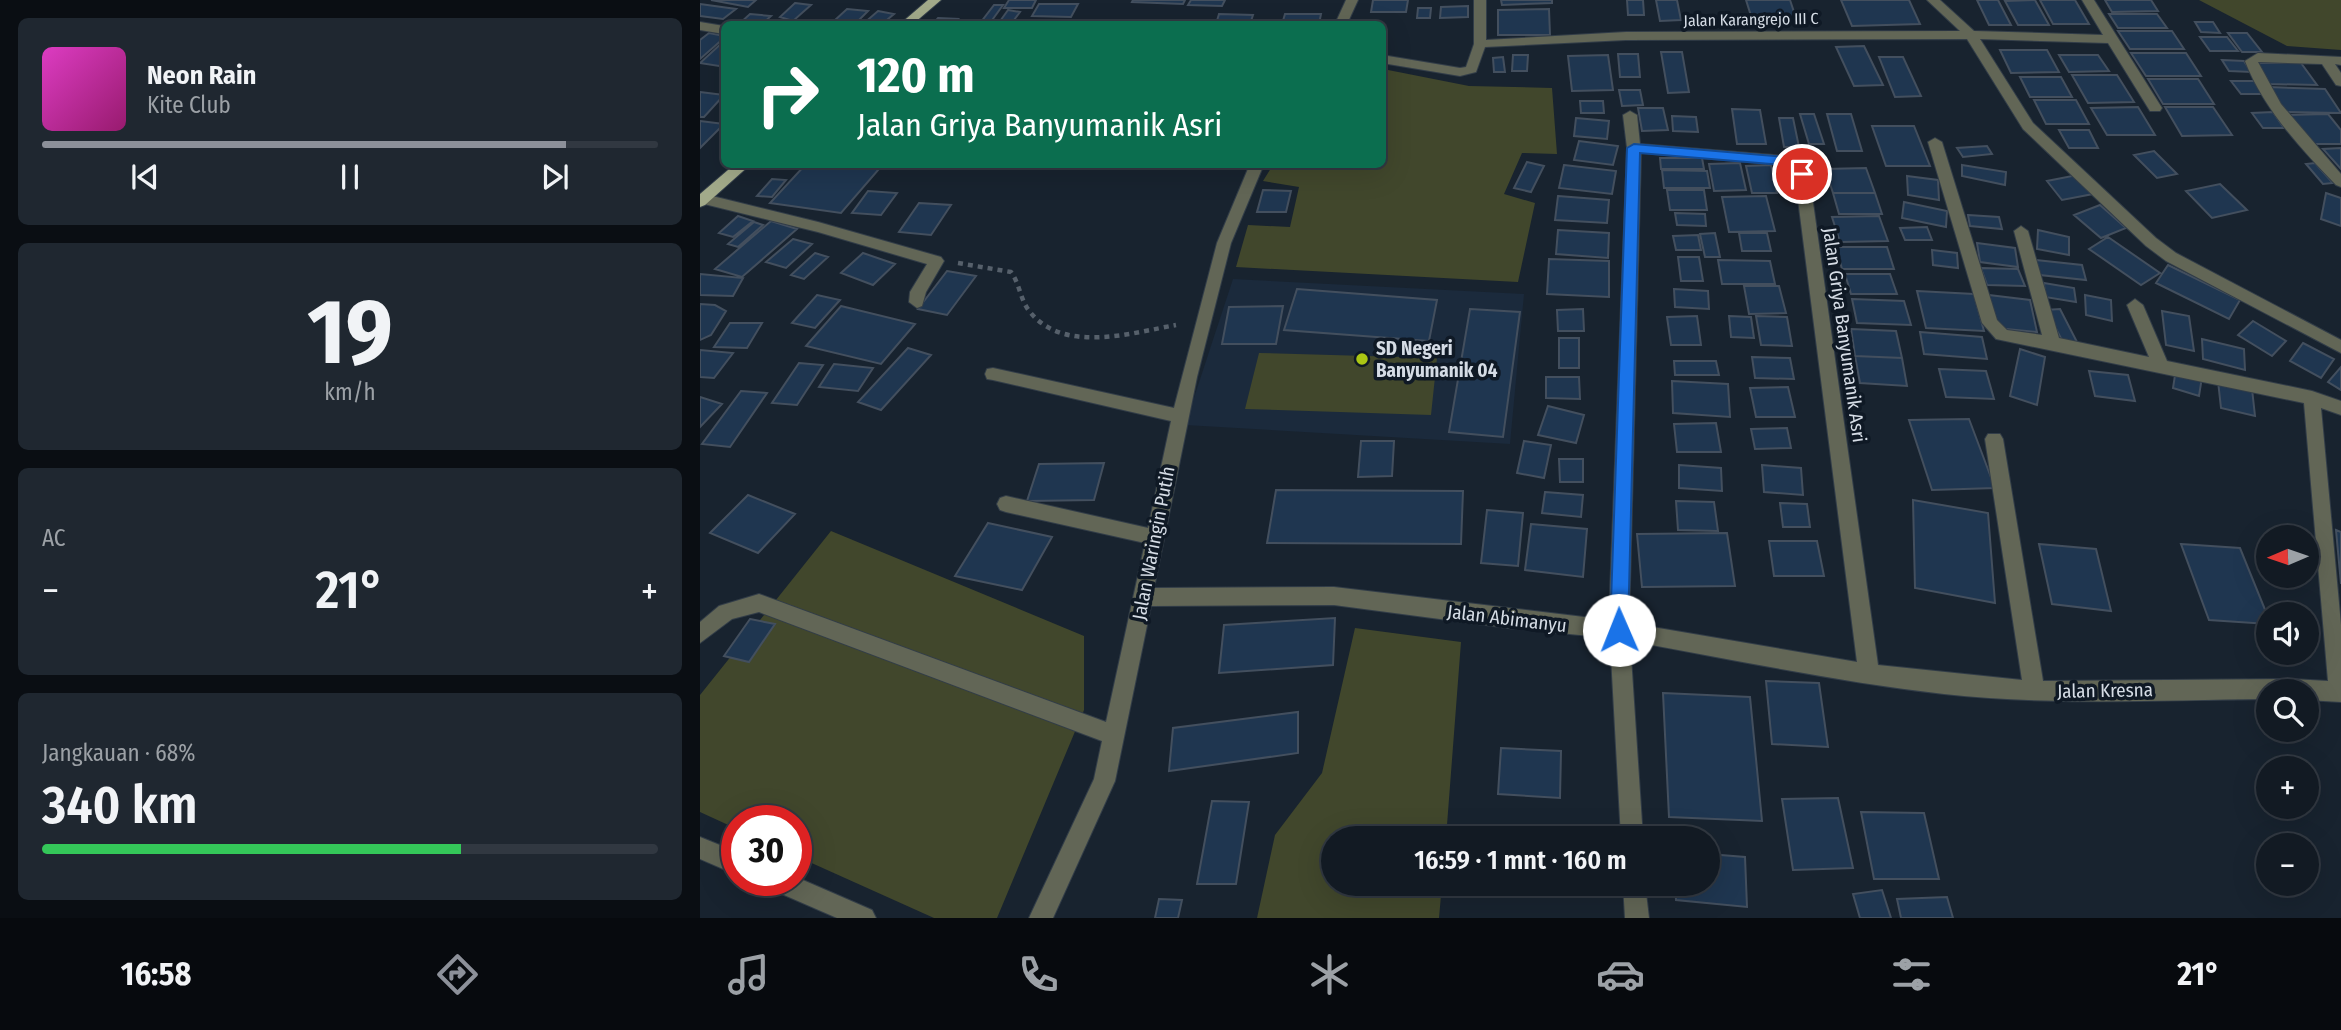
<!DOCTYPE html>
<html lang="id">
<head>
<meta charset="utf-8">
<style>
	:root { --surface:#121a23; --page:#1f2730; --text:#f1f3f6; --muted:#9ca1a6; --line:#313841; --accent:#8c9099 }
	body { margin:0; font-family:"Fira Sans Condensed",sans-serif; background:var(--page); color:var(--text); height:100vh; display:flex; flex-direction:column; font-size:26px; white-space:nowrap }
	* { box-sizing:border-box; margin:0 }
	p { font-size:23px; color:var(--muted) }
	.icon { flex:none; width:38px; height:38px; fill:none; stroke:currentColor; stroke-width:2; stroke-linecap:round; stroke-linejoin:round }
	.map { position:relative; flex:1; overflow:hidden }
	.side { display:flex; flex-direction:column; gap:18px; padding:18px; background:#0a0e13; width:700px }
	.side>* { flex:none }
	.banner { position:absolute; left:21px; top:21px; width:665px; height:147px; border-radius:10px; box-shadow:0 7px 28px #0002,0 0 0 2px var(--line); background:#0b6e4f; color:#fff; overflow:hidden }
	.needle { width:46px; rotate:268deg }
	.fabs { position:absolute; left:1556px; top:525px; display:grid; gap:14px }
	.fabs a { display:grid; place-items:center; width:63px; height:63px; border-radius:50%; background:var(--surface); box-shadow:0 7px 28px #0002,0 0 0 2px var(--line); font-size:35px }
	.speed { position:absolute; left:21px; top:805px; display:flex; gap:14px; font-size:35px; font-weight:700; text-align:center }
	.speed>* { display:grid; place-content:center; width:91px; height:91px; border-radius:50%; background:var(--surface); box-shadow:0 7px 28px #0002,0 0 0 2px var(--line); line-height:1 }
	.speed .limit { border:10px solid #d22; background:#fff; color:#111 }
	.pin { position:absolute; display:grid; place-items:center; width:60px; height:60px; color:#fff; margin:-30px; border:4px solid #fff; border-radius:50%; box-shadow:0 2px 7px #0007 }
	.me { position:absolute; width:77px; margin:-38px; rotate:359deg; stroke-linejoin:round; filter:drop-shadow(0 0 5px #0008) }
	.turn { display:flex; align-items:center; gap:24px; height:147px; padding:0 21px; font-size:32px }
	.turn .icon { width:91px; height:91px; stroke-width:2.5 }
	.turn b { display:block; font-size:49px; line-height:60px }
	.big { font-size:52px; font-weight:600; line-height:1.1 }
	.side .card { flex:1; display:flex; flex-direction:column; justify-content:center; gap:10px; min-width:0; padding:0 24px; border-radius:10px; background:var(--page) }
	.side .dial { align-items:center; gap:0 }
	.dial b { font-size:91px; line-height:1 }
	.song { display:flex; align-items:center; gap:21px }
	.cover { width:84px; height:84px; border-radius:10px; background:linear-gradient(135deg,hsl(310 70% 55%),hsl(320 70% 35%)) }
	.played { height:7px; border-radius:4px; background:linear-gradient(90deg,var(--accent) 85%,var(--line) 85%) }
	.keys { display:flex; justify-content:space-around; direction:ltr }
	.heat { display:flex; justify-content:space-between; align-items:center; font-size:38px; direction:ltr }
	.charge { height:10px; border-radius:5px; background:linear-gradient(90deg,#34c759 68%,var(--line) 0) }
	.trip { position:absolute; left:621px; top:826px; width:399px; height:70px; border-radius:35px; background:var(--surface); box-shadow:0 7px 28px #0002,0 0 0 2px var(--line); font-weight:600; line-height:70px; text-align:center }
	.menu { display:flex; height:112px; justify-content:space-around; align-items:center; background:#070a0e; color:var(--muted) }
	.menu .icon { width:49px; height:49px }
	.menu .selected { color:var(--accent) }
	.menu b { font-size:32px; color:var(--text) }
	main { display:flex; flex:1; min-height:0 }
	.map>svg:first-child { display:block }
</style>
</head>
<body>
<main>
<section class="side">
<div class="card">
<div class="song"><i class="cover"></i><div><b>Neon Rain</b><p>Kite Club</p></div></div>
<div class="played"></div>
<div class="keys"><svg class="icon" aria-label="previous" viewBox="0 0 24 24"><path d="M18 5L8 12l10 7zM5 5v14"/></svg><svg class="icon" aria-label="pause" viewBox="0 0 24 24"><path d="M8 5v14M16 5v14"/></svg><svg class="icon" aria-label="next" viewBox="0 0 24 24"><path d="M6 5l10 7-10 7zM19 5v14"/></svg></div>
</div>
<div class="card dial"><b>19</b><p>km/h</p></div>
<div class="card"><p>AC</p>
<div class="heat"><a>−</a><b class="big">21°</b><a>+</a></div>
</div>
<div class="card"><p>Jangkauan · 68%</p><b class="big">340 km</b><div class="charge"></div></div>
</section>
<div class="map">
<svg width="1641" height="918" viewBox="0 0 1641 918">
	<rect width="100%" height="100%" fill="#18232f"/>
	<path fill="#1b2a3c" d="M533,279L824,294L810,444L485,425Z"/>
	<path fill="#41472c" d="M1499,0H1641V50L1587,46Z
		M683,69L769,86L852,88L857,154L822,153L804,194L835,203L818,282L536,267L548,225L590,227L599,187L563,181L573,165L682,164Z
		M559,353L737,358L731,415L545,409Z
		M131,531L384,636V710L297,918H234L96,856V821H37V829L0,812V695Z
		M655,628L761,642L746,838H634V884H742L739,918H557L575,835L622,773Z"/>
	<path fill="#1f3650" stroke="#434f5e" stroke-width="2" d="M11,0H56L48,7Z
		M309,0H336L332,8H304Z
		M433,0H485L483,4L432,2Z
		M491,0H525L522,6L488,5Z
		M673,0H708L706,12H671Z
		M801,0H852V3L802,5Z
		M927,0H943L944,15H928Z
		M956,0H977L981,20L960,21Z
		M1046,0H1090L1096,18L1052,19Z
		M1141,0H1209L1220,24L1152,26Z
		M1277,0H1298L1311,25H1289Z
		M1335,0L1349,25H1318L1305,1Z
		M1340,0H1375L1389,24H1353Z
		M1405,0H1451L1458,11L1412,12Z
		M95,3L111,5L93,21L80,17Z
		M0,4L36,9L23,19L0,16Z
		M339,4H378L371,17L332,16Z
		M294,5H303L290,23L281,22Z
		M768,6V17L740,18L741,7Z
		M718,8H731L730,18H717Z
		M147,9L168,11L156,23L134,21Z
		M849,9L850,35H798V10Z
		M308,10L320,12L311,24H298Z
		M178,11L194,14L182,24H163Z
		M50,14L71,16L62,24H39Z
		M519,14L553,15L550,24H516Z
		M585,14H621L619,24H582Z
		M1409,14H1457L1467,28H1418Z
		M238,18L258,19L254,24H233Z
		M1495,22H1513L1520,33L1501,32Z
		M1418,31H1472L1484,49H1430Z
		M9,33L24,36V38L0,59V40Z
		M1528,33H1547L1562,52H1542Z
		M1500,37H1527L1538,51H1510Z
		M24,41V61L19,66L0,63Z
		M1164,46L1183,85L1154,86L1136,47Z
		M1300,50H1347L1359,72L1311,73Z
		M961,52H982L989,92L968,93Z
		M1431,53H1486L1501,76H1446Z
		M918,54H938L940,77H920Z
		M813,55H828L827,71H812Z
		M908,55L913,90L872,91L868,56Z
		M1359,55H1398L1409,71L1369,72Z
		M803,57L805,72H794L793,58Z
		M1179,57H1203L1221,96L1195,97Z
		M1522,60L1544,61L1551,72L1529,71Z
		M1552,63H1601L1617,85L1568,84Z
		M1372,75H1417L1434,102L1388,103Z
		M1320,77H1361L1372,97H1330Z
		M1448,79H1498L1514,104H1463Z
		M1531,81H1554L1564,94H1541Z
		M1568,87L1625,89L1641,113L1585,112Z
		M919,90H940L943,105L922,106Z
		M0,92L24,95L4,117H0Z
		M1334,100H1376L1389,124H1346Z
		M880,101H903L904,113H881Z
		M1438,107L1455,135H1407L1391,108Z
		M1465,107H1513L1532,135L1482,136Z
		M938,108H963L968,130L942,131Z
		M1032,109L1060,110L1066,144H1037Z
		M1573,112L1584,128H1563L1552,113Z
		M1100,114H1114L1124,144H1109Z
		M1127,114H1151L1162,151H1137Z
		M1628,114L1641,130V144H1610L1587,115Z
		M972,116L996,117L998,132L973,131Z
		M876,118L909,121L907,139L874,136Z
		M1079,118H1093L1099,147H1084Z
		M0,121L24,124L0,148Z
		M1172,126H1214L1230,166H1186Z
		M1359,130H1389L1398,148H1369Z
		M879,141L918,146L913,165L874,160Z
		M1287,146L1292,154L1263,157L1257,148Z
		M1641,148V169L1623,149Z
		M1454,151L1477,174L1457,178L1434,155Z
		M960,158H1002L1004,169H961Z
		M827,162L844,166L831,192L814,188Z
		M1040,163L1046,190L1014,191L1009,164Z
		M1615,163L1633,183L1623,184L1606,164Z
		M106,164H146L179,169L141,213L70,203Z
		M864,165L916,171L912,194L859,188Z
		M1071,165L1077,193H1052L1046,166Z
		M1262,165L1306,172L1305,185L1262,176Z
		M1166,168L1175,193H1133L1125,169Z
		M962,170L1007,171L1010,188H964Z
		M1377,175L1393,194L1362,200L1347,181Z
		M1207,176L1238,180L1239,200L1208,195Z
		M72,179L86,180L72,197L57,196Z
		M1520,184L1547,210L1512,218L1486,191Z
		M563,190L591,191L586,212H557Z
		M967,190H1004L1007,210H970Z
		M168,191L197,193L181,215L152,213Z
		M1133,193H1175L1182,214H1139Z
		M1626,193L1641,198V226L1621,219Z
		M858,196L909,200L907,223L855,220Z
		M1066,196L1075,231L1029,232L1022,197Z
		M1204,202L1247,211L1246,227L1202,218Z
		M219,203L251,205L231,235L199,232Z
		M1400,205L1426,228L1401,238L1374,215Z
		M975,213L1005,214L1006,226L977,225Z
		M1268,215L1299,217L1302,229L1270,226Z
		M38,216L53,221L33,237L19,233Z
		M1179,216L1188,241L1140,242L1132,217Z
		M71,221L97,229L42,277L15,269Z
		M54,222L63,225L38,247L28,244Z
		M1227,227L1232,240H1205L1200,228Z
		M858,230L909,233L908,258L856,254Z
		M1338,230L1369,237V255L1337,249Z
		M1015,233L1020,257H1005L1000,234Z
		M1039,233H1067L1071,251H1042Z
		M998,235L1001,250H976L973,236Z
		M1408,237L1460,273L1441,285L1389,249Z
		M93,239L112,244L86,268L66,262Z
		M1277,243L1315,248L1318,267L1280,262Z
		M1136,247H1187L1194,269H1142Z
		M1232,250L1257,253L1258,268L1233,265Z
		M115,253L128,257L104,279L91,275Z
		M163,253L195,264L173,285L141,273Z
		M978,257H999L1003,281H981Z
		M849,259L909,261V297L847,294Z
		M1018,260L1070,261L1075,284H1022Z
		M1336,260L1382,265L1386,280L1340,275Z
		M1468,265L1540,300L1529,319L1456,283Z
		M1281,268L1318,269L1325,286L1287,285Z
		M247,271L276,276L247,315L218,309Z
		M0,274L43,278L33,296L0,295Z
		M1145,274H1190L1197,294H1151Z
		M1344,283L1374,288L1376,302L1345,297Z
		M1044,286H1079L1086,313L1049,314Z
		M597,289L737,300L729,341L584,330Z
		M974,289L1008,291L1009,309L975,307Z
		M1217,291L1274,294L1284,331L1226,328Z
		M117,295L140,300L115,328L92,323Z
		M1289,295L1330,300L1337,332L1296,328Z
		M1385,295L1411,300L1412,321L1386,315Z
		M1152,299L1204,301L1211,325L1157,323Z
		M0,304L15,305L26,311L11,335L0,340Z
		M141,306L215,324L181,364L106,346Z
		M583,306L576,344H522L529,307Z
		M770,309L820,312L803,437L749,432Z
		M883,309L884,331H858L857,310Z
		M1360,309L1378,344H1364L1346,310Z
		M1462,311L1489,316L1494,351L1466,345Z
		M997,316L1001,345H971L967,317Z
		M1029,316L1051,317L1054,338L1031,337Z
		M1056,316L1087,317L1092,346L1061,345Z
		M1553,321L1586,341L1572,356L1538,335Z
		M30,323H62L47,348L14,347Z
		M1151,329L1196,331L1202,358L1155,356Z
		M1220,332L1282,337L1287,359L1224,354Z
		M859,338H879V368H859Z
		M1502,339L1544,349L1545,370L1503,359Z
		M1603,343L1634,359L1621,378L1590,361Z
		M208,348L231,355L181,410L158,402Z
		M1320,349L1345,357L1337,405L1310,396Z
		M0,350L33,353L14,378L0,377Z
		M1155,356L1202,358L1207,386L1160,383Z
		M1052,357L1090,358L1094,379L1055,378Z
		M974,361H1016L1019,375H975Z
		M99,363L123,365L97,405L72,403Z
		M134,364L173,368L158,391L119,387Z
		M1641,367V390L1628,382Z
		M1239,369L1286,371L1294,399L1246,397Z
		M1476,369L1502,377L1499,396L1473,388Z
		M1389,371L1428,375L1435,401L1395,396Z
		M846,377H879L880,399L846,398Z
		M972,381L1028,384L1030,417L973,413Z
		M1518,381L1552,389L1555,416L1521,408Z
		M1088,387L1095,417H1056L1050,388Z
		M41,391L67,393L30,447L2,444Z
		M0,397L22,404L0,427Z
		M848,406L884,415L876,443L838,435Z
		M1269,419L1295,488L1232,490L1209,420Z
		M1016,423L1021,452H977L974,424Z
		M1087,428L1091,448L1055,449L1051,429Z
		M661,441H694L692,476L658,477Z
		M824,441L851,445L844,478L817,473Z
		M859,459H883V482H860Z
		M404,463L394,500L327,501L339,464Z
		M979,465L1021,468L1022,491L979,488Z
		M1062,465L1101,468L1103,495L1064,492Z
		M576,490L763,491L761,544L567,543Z
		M845,492L883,495L881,517L842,513Z
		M48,495L95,514L58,553L10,533Z
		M1213,500L1288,513L1295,603L1215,588Z
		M976,501L1014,502L1018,531L978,530Z
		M1080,503L1107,504L1110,527H1083Z
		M787,510L823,513L818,566L781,563Z
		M288,523L352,537L322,590L255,576Z
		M831,524L887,529L883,577L825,570Z
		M1636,530L1641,532V584Z
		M1027,533L1035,586L942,587L937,534Z
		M1069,541H1117L1124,576H1074Z
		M1339,544L1396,549L1411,611L1352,604Z
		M1481,544L1540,548L1568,617V624L1509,620Z
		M635,618L633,665L519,673L524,625Z
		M50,619L75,624L49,662L24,656Z
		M1066,681L1119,683L1128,747L1072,744Z
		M963,693L1050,697L1062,821L969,817Z
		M598,712V753L469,771L473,728Z
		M801,748L861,751L860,798L798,794Z
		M1138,798L1153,868L1093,870L1082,799Z
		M512,801L549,802L536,884H497Z
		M1161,812L1224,813L1239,879H1174Z
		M857,828V838H812V829Z
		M1008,854L1045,857L1047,907L976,900L975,884H1008Z
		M1182,890L1191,918H1160L1153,894Z
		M1247,897L1253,918H1201L1197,899Z
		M459,899L482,900L478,918H455Z"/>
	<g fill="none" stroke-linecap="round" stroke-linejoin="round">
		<defs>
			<path id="minor" d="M646,0H658L647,24H635Z
				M774,0H786V40L926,32L1260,31L1227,0H1240L1274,31L1403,35L1382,0H1394L1462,108L1460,111H1450L1408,43L1280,39L1333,123L1456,238L1476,253L1641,340V353L1466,261L1446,246L1323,129L1267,39L926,40L785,47L776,72L760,76L682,63V55L760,68L766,67L774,44Z
				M0,22L24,26V34L0,30Z
				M1558,53L1641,57V65L1635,64L1641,73V86L1636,85L1622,64L1558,62L1581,104L1641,174V187L1636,185C1601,149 1563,108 1545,61Z
				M930,111L937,115L940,144L1087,156L1109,174L1178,665L1322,680L1285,439L1288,434H1300L1303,439L1343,681L1592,679L1628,681L1604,403L1296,339L1282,323L1228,142L1235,138L1242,142L1297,320L1307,330L1342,335L1314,231L1321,226L1328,231L1359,338L1449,357L1427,305L1435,299L1443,305L1467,361L1612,391L1641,401V415L1621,408L1641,625V702L1606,700V691H1568V699C1460,700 1352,706 1244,694C1139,682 1035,660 930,641L943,838H921L910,638L808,628L634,605L451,606L415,781L353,918H329L394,779L402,741L59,612L32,619L0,643V622L19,606L59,594L406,722L445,543L306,512L300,510L297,504L300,498L306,496L448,528L471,421L293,380L287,379L285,374L287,369L293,368L474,408L517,243L550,164H564L531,243L497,377L454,588L634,587L909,620L927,148L923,115ZM941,153L1083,165L1095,176L1157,662L929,623Z
				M4,194L118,222L241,257L244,261L226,292L222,306L217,308L209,302L210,292L227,264L118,232L0,203V195Z
				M0,837L37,852V875L0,859Z
				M96,877L172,910L176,918H137L68,888L65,880H96Z
				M923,884H945L949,918H925Z"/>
			<path id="major" d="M228,0H241L213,24H200Z
				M35,164H51L5,205L0,207V194Z"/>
		</defs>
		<use href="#minor" stroke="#323d48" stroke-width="2"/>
		<use href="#major" stroke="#323d48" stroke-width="2"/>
		<path stroke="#56606b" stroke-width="4.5" stroke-dasharray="5 5" stroke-linecap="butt" d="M258,263L311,272C320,284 320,300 330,312C364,354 431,333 476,325"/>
		<use href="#minor" fill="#626656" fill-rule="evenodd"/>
		<use href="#major" fill="#a2aa8a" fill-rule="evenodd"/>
	</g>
	<path fill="#1a73e8" stroke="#114b97" stroke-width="2" d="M934,144L1087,157L1108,174L1102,178L1083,165L940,153L928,630L925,636L919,639L913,636L910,630L927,148Z"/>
	<circle fill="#abc614" stroke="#0f1925" stroke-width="2.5" cx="662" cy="359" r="7"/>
	<g text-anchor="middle" stroke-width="7" stroke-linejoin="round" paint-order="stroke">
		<g font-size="16" fill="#d5dce5" stroke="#0f1925">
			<text transform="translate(1051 19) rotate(-1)" y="6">Jalan Karangrejo III C</text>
		</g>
		<g font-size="19" fill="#d5dce5" stroke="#0f1925">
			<text transform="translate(1145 335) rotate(82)" y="7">Jalan Griya Banyumanik Asri</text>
			<text transform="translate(453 543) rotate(-79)" y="7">Jalan Waringin Putih</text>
			<text transform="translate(807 618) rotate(7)" y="7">Jalan Abimanyu</text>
			<text transform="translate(1405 690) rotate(-1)" y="7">Jalan Kresna</text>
		</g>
		<g font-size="19" font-weight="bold" fill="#d5dce5" stroke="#0f1925" text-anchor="start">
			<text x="676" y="355">SD Negeri<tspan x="676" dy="22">Banyumanik 04</tspan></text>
		</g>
	</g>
</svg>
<div class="fabs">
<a><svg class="needle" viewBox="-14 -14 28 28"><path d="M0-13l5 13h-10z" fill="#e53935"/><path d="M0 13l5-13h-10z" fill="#9ca1a6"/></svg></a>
<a><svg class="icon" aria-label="sound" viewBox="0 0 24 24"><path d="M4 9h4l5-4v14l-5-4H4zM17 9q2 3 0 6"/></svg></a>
<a><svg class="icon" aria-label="search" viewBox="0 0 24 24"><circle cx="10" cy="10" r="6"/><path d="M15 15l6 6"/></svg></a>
<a>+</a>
<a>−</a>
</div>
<div class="speed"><div class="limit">30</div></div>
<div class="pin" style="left:1102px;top:174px;background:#d93025"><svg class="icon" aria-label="arrive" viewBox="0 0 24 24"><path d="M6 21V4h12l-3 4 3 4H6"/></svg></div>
<svg class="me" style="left:919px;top:630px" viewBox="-20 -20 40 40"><circle r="19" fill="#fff"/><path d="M0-13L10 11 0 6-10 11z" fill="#1a73e8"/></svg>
<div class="trip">16:59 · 1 mnt · 160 m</div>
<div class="banner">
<div class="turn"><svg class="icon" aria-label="right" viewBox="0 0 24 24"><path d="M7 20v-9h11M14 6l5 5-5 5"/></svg><div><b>120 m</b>Jalan Griya Banyumanik Asri</div></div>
</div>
</div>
</main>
<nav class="menu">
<b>16:58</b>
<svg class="icon selected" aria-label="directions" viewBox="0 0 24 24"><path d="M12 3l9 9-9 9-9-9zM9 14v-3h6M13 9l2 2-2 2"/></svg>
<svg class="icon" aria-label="music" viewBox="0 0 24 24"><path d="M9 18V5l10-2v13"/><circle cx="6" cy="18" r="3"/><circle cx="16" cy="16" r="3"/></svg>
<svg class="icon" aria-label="phone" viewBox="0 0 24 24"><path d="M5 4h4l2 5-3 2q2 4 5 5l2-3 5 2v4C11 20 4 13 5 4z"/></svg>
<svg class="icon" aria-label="climate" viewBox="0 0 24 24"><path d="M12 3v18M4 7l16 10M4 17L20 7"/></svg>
<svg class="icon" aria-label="car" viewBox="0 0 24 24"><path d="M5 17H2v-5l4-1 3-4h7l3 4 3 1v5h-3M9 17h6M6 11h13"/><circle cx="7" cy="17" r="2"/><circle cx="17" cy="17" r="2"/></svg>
<svg class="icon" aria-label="filters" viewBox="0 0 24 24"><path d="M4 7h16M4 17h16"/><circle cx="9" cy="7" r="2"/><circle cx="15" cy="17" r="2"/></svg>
<b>21°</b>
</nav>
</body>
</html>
